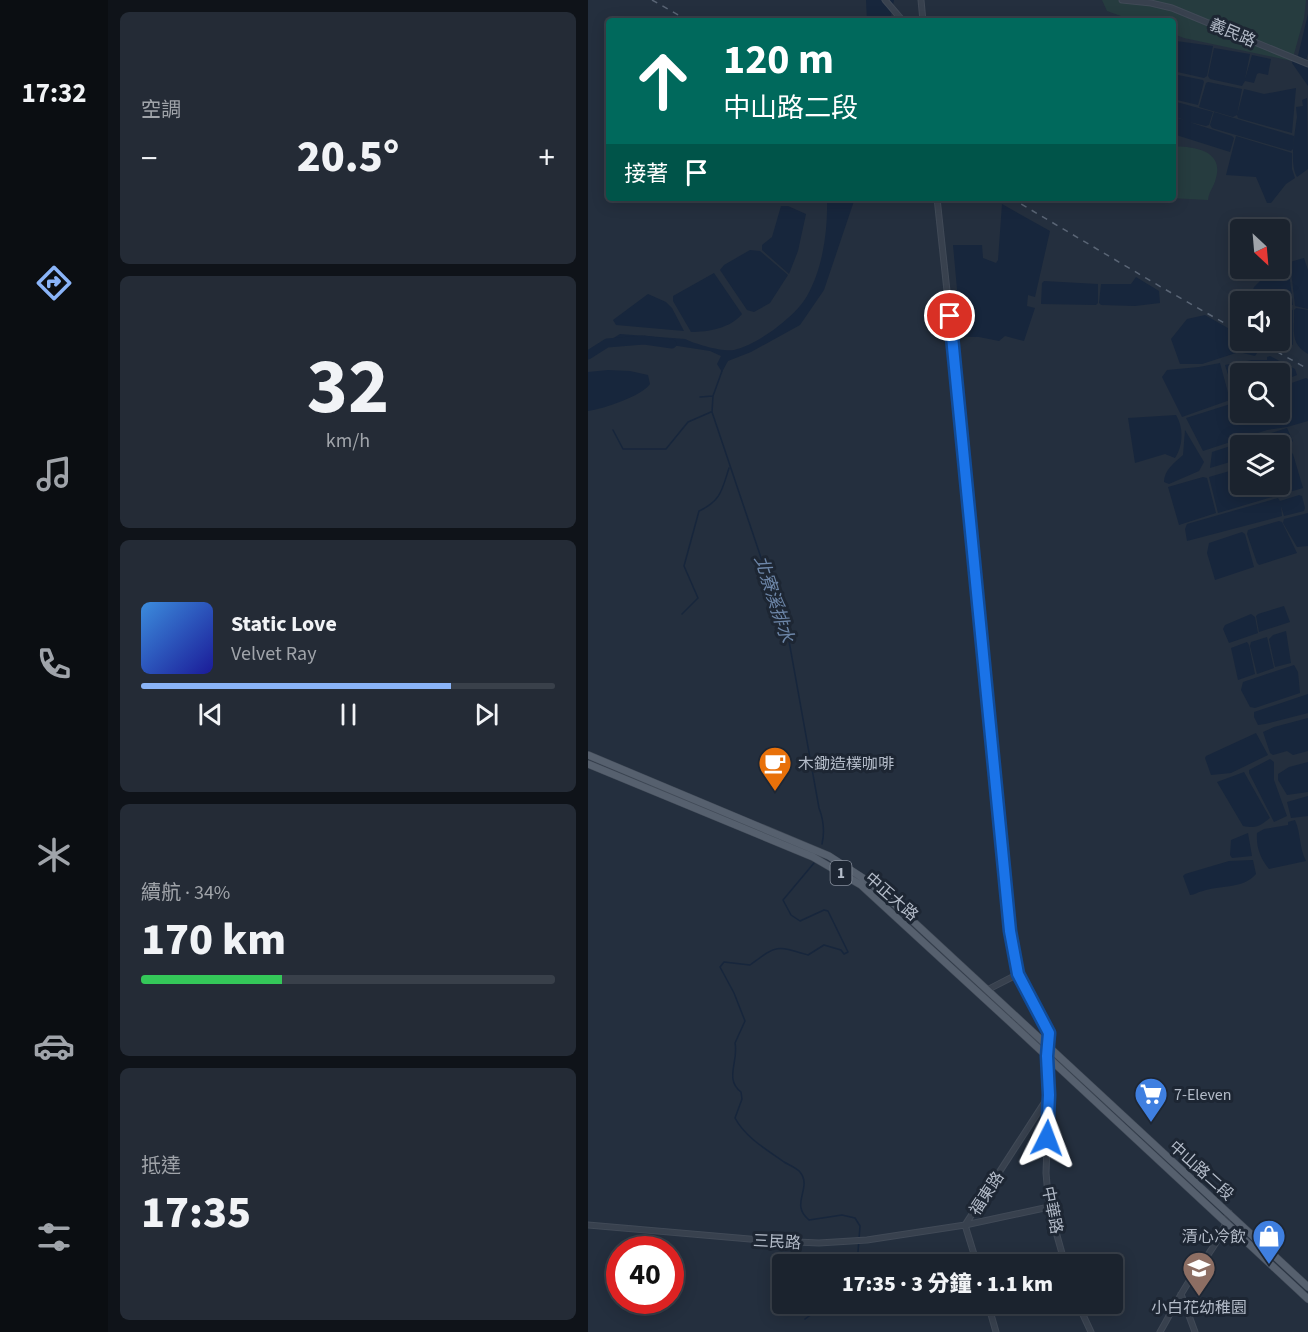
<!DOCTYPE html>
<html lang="zh-TW">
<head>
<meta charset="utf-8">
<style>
	:root { --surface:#1b232e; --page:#242b36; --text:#f1f3f6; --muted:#a0a4aa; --line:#39404a; --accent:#8ab4f8 }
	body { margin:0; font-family:"Source Sans 3","Noto Sans TC",sans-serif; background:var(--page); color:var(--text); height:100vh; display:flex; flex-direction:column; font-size:22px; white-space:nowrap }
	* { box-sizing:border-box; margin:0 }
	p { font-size:20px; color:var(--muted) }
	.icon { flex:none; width:33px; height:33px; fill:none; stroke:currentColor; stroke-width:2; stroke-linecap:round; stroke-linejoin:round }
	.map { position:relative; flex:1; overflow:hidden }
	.sheet { display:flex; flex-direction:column; gap:12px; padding:12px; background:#0f1319; width:480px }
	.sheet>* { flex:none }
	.guide { position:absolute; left:18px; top:18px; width:570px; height:183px; border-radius:6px; box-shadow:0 3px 15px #0003,0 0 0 2px var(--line); background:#00695c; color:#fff; overflow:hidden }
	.needle { width:39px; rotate:154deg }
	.buttons { position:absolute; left:642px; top:219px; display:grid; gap:12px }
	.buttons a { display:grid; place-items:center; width:60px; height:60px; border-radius:6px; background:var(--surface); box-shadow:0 3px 15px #0003,0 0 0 2px var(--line); font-size:30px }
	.speed { position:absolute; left:18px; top:1236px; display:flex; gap:12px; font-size:30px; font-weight:700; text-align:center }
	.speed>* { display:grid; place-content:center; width:78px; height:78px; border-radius:50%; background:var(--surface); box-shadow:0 3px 15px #0003,0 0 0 2px var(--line); line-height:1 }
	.speed .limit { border:9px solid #d22; background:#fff; color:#111 }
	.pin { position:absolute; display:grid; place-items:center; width:51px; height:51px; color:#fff; margin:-26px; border:3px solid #fff; border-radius:50%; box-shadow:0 2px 6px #0007 }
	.me { position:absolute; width:66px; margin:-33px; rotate:3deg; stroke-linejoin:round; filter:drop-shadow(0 0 4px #0008) }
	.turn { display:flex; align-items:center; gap:21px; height:126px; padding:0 18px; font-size:27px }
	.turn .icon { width:78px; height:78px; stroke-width:2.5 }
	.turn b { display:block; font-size:42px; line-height:51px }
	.then { display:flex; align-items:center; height:57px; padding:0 18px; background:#0003; gap:12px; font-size:22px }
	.big { font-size:45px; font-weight:800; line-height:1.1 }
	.sheet .card { flex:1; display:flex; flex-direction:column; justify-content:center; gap:9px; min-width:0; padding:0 21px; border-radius:9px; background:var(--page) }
	.sheet .dial { align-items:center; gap:0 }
	.dial b { font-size:78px; line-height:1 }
	.song { display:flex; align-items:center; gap:18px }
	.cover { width:72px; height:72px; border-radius:9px; background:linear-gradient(135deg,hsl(210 70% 55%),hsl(240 70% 35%)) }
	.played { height:6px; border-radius:3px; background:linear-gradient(90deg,var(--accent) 75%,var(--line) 75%) }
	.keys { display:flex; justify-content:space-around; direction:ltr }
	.heat { display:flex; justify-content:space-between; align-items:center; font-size:33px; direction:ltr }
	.charge { height:9px; border-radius:4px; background:linear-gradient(90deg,#34c759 34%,var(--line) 0) }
	.trip { position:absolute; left:184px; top:1254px; width:351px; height:60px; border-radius:6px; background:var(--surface); box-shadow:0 3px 15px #0003,0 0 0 2px var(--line); font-weight:800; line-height:60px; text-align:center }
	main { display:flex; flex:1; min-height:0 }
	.tab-bar { display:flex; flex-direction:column; width:108px; justify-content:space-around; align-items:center; background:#0b0e12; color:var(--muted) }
	.tab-bar .icon { width:42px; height:42px }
	.tab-bar .active { color:var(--accent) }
	.tab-bar b { font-size:27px; color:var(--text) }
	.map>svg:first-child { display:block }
</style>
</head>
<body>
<main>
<nav class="tab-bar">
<b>17:32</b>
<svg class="icon active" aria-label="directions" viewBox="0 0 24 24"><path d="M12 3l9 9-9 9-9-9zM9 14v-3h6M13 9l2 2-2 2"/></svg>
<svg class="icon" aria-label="music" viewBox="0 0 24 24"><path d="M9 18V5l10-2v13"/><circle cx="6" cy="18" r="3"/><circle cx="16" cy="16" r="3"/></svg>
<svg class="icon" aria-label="phone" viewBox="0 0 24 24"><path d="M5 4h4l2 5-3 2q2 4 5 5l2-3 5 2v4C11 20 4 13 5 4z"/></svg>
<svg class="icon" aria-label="climate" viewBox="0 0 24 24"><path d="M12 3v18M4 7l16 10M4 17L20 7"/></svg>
<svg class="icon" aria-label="car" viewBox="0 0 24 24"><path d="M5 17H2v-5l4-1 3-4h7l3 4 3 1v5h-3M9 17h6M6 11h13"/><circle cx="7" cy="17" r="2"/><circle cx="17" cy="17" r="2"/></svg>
<svg class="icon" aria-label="filters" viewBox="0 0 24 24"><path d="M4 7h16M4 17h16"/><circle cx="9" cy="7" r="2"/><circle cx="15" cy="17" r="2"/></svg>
</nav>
<section class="sheet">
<div class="card"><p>空調</p>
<div class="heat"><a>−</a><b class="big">20.5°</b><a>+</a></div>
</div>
<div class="card dial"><b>32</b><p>km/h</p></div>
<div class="card">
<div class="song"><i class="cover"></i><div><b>Static Love</b><p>Velvet Ray</p></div></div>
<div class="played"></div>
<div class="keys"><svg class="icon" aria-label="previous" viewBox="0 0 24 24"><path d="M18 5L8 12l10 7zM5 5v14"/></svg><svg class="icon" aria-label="pause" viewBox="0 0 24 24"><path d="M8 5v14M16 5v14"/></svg><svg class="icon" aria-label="next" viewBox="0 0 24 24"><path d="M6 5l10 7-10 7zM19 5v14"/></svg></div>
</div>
<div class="card"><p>續航 · 34%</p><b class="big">170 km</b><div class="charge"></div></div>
<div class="card"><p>抵達</p><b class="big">17:35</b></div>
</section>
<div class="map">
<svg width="720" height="1332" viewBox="0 0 720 1332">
	<rect width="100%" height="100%" fill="#242f3e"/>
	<path fill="#263c3f" d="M514,0H718L716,18L704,61L596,38L585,34V21H547L519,11Z
		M585,146C604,147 636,149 628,178C626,187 621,191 620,200L582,198H585Z"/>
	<path fill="#17263c" d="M278,0H306L302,21H279Z
		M720,14V53L717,64L720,66V86L704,63L705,59L709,60Z
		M585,38L588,41L625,46L619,76L616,78L585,71Z
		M626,48L662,54L657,79L664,55L683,59L680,75L671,73L669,74L666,83L657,81L654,86L622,79L620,76Z
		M585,74L615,80L616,82L610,105L585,99Z
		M620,82L654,89L649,115L656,89L676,94L708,88L704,133L650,118L649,115L645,117L611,107L618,83Z
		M719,98L720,169L709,177C701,165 707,131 709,117L708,107L715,106L714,100Z
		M585,101L625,112L621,125L618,126L601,122L644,136L646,138L642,152L585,134V117L597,120L585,116Z
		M626,112L706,136L705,149L703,151L624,128L622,125Z
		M648,136L704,153V169L707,178L698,184L683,203H679L668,177L638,175Z
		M239,198H267L236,290L212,325L163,352L140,361L134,372L129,364L133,356L122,351L38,338L28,339L21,347L19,342L32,334L97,339C107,344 134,352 146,350C169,345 207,317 219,296C235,268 240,230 239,198Z
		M414,204L462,231L447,297L440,295L439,306L447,308L436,341L417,336L411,341L391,337H374L372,317L374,314L371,311L365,245H394L395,258L408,263L410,260Z
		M193,206H200L218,214L210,251L201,274L174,250V245L184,237Z
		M162,250L172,251L200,275L182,303L166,312L159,310L132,270L136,265Z
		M694,256L698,258L700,264L705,305H692V302L662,301L666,287L676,277L673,269L692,268V257Z
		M716,258L720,270V309L707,306L702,262Z
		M126,273L154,314C143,328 120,332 103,332L85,301V296Z
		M548,277L571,291L572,303L547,306L513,305L511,303L513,284H543Z
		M456,281L510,284V303L508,305L453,304L454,283Z
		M60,294L78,302L84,308L96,331L28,325L25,320Z
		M692,307L705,310V345L692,340Z
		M708,308L720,310V354C701,343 707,330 706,310Z
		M617,315L652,335V340L662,341L673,347L667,356L651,352L614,364H592L583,339L599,319Z
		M682,356L707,369L709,375L692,382V374H652V396L647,398L637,365L664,360H679V357Z
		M632,363L642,400L594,417L574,377L579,370L611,367Z
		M20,370L42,371L60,375L62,384C54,396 15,409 0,411V372Z
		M718,378L720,379V421L699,427L679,430L615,451L598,418L652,401V412H692V387Z
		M588,415C596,428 595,446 587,458L577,454L547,463L540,418Z
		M699,428L705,441L702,444L692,448V446H652V459L622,468L624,452Z
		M597,430L616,462L611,471L581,484L576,482C576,470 587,462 595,455Z
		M703,452L705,454L715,488L630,513L621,477L652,468V484H692V456Z
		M615,477L619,478L628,513L591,525L580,487Z
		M711,495L714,496L717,508L716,511L696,516L693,506L694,516L599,541L597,529L599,524L690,498L692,501Z
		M720,513V546L709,547L695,523L696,519Z
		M691,521L694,522L709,553L671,565L669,563L659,534L660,530Z
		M654,532L657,534L666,567L627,580L619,553L621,543Z
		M696,606L702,622L671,632L668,616L670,614Z
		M663,614L667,617L670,633L641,643L635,629L637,625Z
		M698,631L703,663L687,667L681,639L685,635Z
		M679,637L686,668L669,674L662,646L663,642Z
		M659,642L661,645L667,674L650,680L643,648Z
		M706,665L710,672L712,693L667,708L662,707L653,690L655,682Z
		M720,694V713L677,724L670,725L666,717V712Z
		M720,718V751L705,755L699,751L685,755L682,753L675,732L686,727Z
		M668,733L680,755L643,773L623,775L617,758L618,756Z
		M682,759L686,762V780L699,816L686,822L661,773V770Z
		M720,762V792L699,795L690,780V774L701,767Z
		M656,772L682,818C672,825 671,829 655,826L629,782Z
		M720,796V816L703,818L699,802Z
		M707,820C713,833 711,848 718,861L681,869C672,858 668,847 669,833L676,829L700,825V822Z
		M660,833L664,856L644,858L642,855L643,840Z
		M665,860L668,874C656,889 631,885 615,891C609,892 607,895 602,895L595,876L597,874L641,861Z"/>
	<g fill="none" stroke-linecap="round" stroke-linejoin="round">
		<path stroke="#17263c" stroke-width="1.5" d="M134,371L125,396L124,412L201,641L231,808C236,821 237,831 234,844
			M112,397L125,396
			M25,430L35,449H78L100,422L123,412
			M94,614L110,598L96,566L111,511C133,501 134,490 141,468
			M226,863L195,900L203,915L212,921L236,910L240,911L260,952L256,954L253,950L236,945L220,955C187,945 189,945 162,965L136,962L132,967L146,993L157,1021L147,1043C151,1061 136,1079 153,1092L154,1099L147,1118C157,1137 179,1150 196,1162C201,1165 209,1168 212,1172C225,1188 201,1204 221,1220L254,1215L267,1218L272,1226L269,1264
			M316,1304L327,1309L340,1311L350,1304
			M217,1319L238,1304"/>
		<path stroke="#17263c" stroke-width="9" d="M0,355L19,343L56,340L84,344"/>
		<defs>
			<path id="minor" d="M297,0L315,21
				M333,0L335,21
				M534,0L563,3L584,8L720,64
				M349,198L379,477L422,931L430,974L461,1033L459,1056L461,1095L458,1173L461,1207L477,1264
				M399,990L430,974
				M0,1225L186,1241L231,1243L279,1240L377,1225L461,1207
				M389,1264L377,1225L460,1097
				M593,1294L607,1332
				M400,1304L408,1332
				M490,1304L503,1332
				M572,1332C583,1313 593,1292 606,1274C620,1255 635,1236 641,1213"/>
			<path id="major" d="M0,755L241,856L278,880L300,898L720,1287
				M0,764L225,857L273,885L421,1021L720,1299"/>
		</defs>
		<use href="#minor" stroke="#414a57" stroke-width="7"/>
		<use href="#major" stroke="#414a57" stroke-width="8"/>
		<use href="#minor" stroke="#38414e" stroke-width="5"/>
		<use href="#major" stroke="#56606e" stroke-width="7"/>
		<path stroke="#5a6575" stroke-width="1.5" stroke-dasharray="6 6" stroke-linecap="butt" d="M64,0L101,21
			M423,198L573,287L652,332
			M668,340L720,369"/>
	</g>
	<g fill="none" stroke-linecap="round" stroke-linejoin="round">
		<defs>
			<path id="route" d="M362,316L422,931L430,974L461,1033L459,1056L461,1095L459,1138"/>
		</defs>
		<use href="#route" stroke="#114b97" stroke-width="15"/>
		<use href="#route" stroke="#1a73e8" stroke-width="10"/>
	</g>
	<defs>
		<symbol id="cafe-pin" viewBox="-11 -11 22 30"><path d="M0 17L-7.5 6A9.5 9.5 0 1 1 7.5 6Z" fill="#e8710a" stroke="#1d2633"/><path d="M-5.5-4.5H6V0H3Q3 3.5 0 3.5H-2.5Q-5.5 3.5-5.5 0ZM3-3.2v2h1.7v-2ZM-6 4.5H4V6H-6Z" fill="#fff"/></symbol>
		<symbol id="supermarket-pin" viewBox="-11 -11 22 30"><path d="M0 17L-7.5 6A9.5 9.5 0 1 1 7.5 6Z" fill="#3f7fe0" stroke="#1d2633"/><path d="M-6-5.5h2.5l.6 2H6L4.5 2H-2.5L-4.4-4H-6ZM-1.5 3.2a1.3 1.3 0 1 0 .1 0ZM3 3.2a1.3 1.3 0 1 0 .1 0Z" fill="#fff"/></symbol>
		<symbol id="shop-pin" viewBox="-11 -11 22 30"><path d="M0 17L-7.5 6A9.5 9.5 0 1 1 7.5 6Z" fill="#3f7fe0" stroke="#1d2633"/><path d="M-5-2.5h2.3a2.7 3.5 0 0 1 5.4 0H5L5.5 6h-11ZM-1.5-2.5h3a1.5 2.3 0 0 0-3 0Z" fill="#fff"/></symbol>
		<symbol id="school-pin" viewBox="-11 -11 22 30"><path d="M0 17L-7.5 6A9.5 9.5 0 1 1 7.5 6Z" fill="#8d6e63" stroke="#1d2633"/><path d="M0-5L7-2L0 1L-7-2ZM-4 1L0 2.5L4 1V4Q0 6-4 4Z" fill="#fff"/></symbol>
	</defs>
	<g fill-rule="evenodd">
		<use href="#cafe-pin" x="168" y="744" width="38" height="52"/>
		<use href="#supermarket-pin" x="544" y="1075" width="38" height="52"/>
		<use href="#shop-pin" x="662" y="1217" width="38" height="52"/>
		<use href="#school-pin" x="592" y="1249" width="38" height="52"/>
	</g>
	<g text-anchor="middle" stroke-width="6" stroke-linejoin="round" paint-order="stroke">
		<rect fill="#1d2633" stroke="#878f9c" stroke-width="1.5" x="242.5" y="861" width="21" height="24" rx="4.5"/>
		<g font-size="15" font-weight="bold" fill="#b4bcc9">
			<text x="253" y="878">1</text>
		</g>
		<g font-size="16" fill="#b4bcc9" stroke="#1d2633">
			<text transform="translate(645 32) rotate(23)" y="6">義民路</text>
			<text transform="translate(304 896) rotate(41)" y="6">中正大路</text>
			<text transform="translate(614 1170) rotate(42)" y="6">中山路二段</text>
			<text transform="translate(398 1193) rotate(-57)" y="6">福東路</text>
			<text transform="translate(465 1210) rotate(79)" y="6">中華路</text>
			<text transform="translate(189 1241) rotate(3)" y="6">三民路</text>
		</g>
		<g font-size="16" fill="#b4bcc9" stroke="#1d2633" text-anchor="start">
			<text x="210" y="769">木鋤造樸咖啡</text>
			<text x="586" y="1100">7-Eleven</text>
			<text x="658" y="1242" text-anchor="end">清心冷飲</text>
			<text x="611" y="1313" text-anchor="middle">小白花幼稚園</text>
		</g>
		<g font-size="18" font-style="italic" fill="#6d86a8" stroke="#1d2633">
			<text transform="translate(186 599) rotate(72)" y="6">北寮溪排水</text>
		</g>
	</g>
</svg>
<div class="buttons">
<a><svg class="needle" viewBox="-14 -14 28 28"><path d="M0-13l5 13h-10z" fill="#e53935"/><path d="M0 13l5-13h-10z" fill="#a0a4aa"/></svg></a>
<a><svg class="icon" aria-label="sound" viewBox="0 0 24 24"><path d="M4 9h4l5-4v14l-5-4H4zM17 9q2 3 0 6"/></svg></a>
<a><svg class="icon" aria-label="search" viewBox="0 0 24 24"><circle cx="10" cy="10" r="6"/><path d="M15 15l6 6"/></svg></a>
<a><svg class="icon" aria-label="layers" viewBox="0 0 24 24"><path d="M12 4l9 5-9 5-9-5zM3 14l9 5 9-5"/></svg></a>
</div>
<div class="speed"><div class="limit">40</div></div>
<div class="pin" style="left:362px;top:316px;background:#d93025"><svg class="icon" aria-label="arrive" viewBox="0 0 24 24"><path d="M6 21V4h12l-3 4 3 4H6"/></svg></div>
<svg class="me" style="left:459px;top:1138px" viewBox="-20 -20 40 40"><path d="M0-17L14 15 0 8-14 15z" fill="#1a73e8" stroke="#fff" stroke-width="4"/></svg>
<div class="trip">17:35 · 3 分鐘 · 1.1 km</div>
<div class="guide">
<div class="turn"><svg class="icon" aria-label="ahead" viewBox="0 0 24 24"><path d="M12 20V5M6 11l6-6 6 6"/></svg><div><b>120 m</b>中山路二段</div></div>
<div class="then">接著<svg class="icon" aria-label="arrive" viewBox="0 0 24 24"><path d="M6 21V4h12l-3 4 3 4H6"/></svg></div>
</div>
</div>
</main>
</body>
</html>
